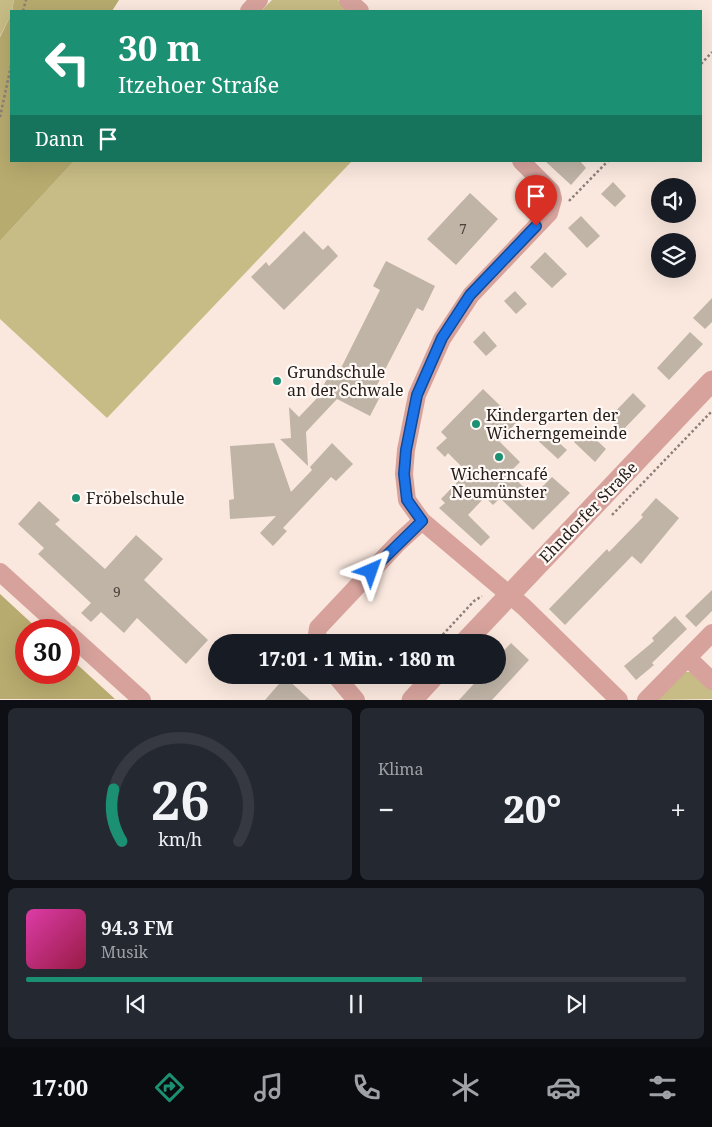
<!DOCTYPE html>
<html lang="de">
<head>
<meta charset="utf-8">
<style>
	:root { --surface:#171b24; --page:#242831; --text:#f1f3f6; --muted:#9ea1a6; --line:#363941; --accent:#1c9073 }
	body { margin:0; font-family:"Noto Serif",serif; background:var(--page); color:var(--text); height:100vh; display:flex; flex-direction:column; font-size:19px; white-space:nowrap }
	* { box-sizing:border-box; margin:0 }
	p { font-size:16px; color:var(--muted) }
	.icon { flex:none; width:28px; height:28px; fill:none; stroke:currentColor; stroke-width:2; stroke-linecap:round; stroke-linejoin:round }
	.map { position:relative; height:700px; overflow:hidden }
	.panel { display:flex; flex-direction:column; gap:8px; padding:8px; background:#0d0f14; flex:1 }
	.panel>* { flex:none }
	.banner { position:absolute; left:10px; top:10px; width:692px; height:152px; border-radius:0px; box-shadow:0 5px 20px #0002; background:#1c9073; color:#fff; overflow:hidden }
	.fabs { position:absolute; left:651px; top:178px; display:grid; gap:10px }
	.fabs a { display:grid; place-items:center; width:45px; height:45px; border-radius:50%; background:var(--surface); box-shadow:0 5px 20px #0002; font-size:25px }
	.speed { position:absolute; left:15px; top:619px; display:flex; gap:10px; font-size:25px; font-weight:700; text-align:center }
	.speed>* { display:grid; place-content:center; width:65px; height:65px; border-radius:50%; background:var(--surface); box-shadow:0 5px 20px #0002; line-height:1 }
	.speed .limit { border:8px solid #d22; background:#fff; color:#111 }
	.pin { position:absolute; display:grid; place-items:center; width:42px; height:42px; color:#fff; margin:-51px -21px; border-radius:50% 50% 50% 0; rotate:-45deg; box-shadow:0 0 5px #0007 }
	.pin .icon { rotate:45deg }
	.me { position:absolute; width:55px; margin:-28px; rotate:43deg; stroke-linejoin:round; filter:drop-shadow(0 0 4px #0008) }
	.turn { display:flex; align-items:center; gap:18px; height:105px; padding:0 25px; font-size:22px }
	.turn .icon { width:65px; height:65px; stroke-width:2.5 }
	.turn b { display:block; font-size:35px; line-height:42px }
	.then { display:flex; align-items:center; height:48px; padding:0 25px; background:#0003; gap:10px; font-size:19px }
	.big { font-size:38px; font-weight:800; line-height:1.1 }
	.panel .tile { flex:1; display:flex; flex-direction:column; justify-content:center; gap:8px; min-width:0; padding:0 18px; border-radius:8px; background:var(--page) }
	.panel .dial { align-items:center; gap:0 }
	.dial svg { height:130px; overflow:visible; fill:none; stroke:var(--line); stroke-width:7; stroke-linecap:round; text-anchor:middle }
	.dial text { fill:var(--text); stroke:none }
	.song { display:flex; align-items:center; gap:15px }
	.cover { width:60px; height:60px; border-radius:8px; background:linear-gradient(135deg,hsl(320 70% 55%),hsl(340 70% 35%)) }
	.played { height:5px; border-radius:2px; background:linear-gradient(90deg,var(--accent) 60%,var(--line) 60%) }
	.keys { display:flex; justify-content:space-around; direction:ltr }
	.heat { display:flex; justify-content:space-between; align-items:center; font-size:28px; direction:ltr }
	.panel .tiles { flex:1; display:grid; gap:8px; grid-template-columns:1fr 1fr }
	.tile:last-child { grid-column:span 2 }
	.trip { position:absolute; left:208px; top:634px; width:298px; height:50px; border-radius:25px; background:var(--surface); box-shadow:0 5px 20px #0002; font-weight:800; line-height:50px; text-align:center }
	.menu { display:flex; height:80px; justify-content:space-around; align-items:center; background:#090b0e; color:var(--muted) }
	.menu .icon { width:35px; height:35px }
	.menu .current { color:var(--accent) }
	.menu b { font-size:22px; color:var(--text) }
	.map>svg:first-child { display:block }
</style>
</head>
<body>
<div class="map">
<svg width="712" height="700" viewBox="0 0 712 700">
	<rect width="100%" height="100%" fill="#fae8de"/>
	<path fill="#c7bc85" d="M0,0H14L11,15L0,36Z
		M272,0H338L350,11H261Z
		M74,161H352L107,418L0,319V241Z
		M684,672H691L712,689V699L655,700Z"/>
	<path fill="#b7ab6f" d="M14,0H119L112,11H12Z
		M11,15V161H74L0,241V37Z
		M0,594L39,630H26V672H69V657L115,699H0Z"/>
	<path fill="#bfb4a6" d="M545,161H580L586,168L571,185Z
		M613,182L626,196L615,207L601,194Z
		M470,193L498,219L456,265L427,239Z
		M581,216L600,236L587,248L568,228Z
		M304,231L323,250L328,245L338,256L284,310L251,277L266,262L269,266Z
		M545,252L567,274L552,288L530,267Z
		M386,261L435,286L423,311L417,308L376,387L383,391L370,416L337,399L306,432L308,466L280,439L291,438L289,407L299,417L318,397L333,366L340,370L380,290L373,286Z
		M515,291L527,304L516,314L504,301Z
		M712,298V322L705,329L693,318Z
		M484,331L497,346L486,356L473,342Z
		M690,332L703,344L669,380L657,368Z
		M483,389L517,422L499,441L520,462L509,473L533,496L552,477L570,493L533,530L500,498L493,505L485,497L468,515L490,537L481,546L439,508L445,503L441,499L467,472L448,453L445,457L436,448L447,438L441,432Z
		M633,393L646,406L622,431L609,418Z
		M544,429L567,450L558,459L535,438Z
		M586,430L606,449L595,462L574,442Z
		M274,443L291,492L312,470L310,467L332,443L353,464L336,481L331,477L283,528L287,531L273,546L260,533L276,516L230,519L229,500L234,499L230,446Z
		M656,498L679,518L641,564L632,556L565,625L549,609L607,549L609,552L643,517L641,515Z
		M39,501L60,520L55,524L105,569L136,535L163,559L144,580L208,640L186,664L137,618L124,633L101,612L91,622L81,613L91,603L38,554L44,548L18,524Z
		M712,590V611L696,627L685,616Z
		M675,616L687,629L652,663L654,665L636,680L624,666L654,641L652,638Z
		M511,643L529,660L492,700H459L482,675H496V659Z
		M285,677L310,700H265Z"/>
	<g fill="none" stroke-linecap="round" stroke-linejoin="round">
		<path stroke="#8b7f78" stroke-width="2.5" stroke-dasharray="2.5 2.5" stroke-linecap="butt" d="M23,11L26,0
			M701,64L712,52
			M0,117L11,66
			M569,201L608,161
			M612,515L712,411
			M436,642L474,601L482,596
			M453,682L459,675"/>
		<path stroke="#d7a29c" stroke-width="18" d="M348,0L360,11
			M249,11L259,0
			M521,161L551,191L553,199L549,213L471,295L442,339L417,395L406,450L404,474L407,500L422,521L524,607L619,700
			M0,572L64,630
			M69,634L142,700
			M316,642L318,628L398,543L422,521
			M688,658L712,681
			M335,675L356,700
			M646,700L712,633"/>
		<path stroke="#d7a29c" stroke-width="21" d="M465,642L712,381
			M412,700L435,675"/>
	</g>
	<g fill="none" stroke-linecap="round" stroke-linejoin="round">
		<defs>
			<path id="route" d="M371,571L422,521L407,500L404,474L406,450L417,395L442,338L470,295L536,226"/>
		</defs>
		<use href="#route" stroke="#114b97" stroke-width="12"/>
		<use href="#route" stroke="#1a73e8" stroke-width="9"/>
	</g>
	<g fill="#1c9073" stroke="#fff8f4" stroke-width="2">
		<circle cx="277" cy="381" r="5"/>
		<circle cx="476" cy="424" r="5"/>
		<circle cx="499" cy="457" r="5"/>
		<circle cx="76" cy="498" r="5"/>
	</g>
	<g text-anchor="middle" stroke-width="4.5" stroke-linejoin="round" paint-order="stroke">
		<g font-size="14" fill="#4a433c">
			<text x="463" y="234">7</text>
			<text x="117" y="597">9</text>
		</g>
		<g font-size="16" fill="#231d19" stroke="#fff8f4" text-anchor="start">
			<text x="287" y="378">Grundschule<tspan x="287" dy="18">an der Schwale</tspan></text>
			<text x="486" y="421">Kindergarten der<tspan x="486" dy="18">Wicherngemeinde</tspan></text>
			<text x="499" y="480" text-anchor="middle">Wicherncafé<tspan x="499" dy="18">Neumünster</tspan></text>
			<text x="86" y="504">Fröbelschule</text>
		</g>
		<g font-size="16" fill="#231d19" stroke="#fff8f4">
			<text transform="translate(588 512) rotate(-46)" y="6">Ehndorfer Straße</text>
		</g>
	</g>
</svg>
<div class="fabs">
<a><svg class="icon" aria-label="sound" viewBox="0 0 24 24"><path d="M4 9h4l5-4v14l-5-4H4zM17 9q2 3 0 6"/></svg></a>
<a><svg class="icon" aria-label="layers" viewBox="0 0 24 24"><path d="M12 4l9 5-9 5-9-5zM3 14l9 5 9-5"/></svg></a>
</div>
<div class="speed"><div class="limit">30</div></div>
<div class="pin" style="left:536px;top:226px;background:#d93025"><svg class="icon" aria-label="arrive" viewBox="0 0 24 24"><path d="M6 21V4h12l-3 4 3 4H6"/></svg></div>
<svg class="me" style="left:371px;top:571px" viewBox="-20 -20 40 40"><path d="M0-17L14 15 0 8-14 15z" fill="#1a73e8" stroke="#fff" stroke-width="4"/></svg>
<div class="trip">17:01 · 1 Min. · 180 m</div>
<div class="banner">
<div class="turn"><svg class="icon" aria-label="left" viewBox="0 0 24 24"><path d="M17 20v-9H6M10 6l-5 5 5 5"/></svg><div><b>30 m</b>Itzehoer Straße</div></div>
<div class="then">Dann<svg class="icon" aria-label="arrive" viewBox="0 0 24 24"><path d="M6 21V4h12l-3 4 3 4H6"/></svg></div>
</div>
</div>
<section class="panel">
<div class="tiles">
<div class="tile dial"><svg viewBox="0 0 100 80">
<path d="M14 69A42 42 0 1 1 86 69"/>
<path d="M14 69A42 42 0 0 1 9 37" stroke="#1c9073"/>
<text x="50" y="56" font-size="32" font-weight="700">26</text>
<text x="50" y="72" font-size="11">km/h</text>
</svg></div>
<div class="tile"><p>Klima</p>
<div class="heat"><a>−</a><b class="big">20°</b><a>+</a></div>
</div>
<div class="tile">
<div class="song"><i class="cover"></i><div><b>94.3 FM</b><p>Musik</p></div></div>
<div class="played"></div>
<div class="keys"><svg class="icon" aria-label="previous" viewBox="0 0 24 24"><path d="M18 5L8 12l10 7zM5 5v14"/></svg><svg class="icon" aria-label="pause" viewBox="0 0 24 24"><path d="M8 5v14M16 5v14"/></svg><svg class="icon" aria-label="next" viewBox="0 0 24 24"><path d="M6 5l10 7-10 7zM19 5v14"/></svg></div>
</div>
</div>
</section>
<nav class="menu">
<b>17:00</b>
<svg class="icon current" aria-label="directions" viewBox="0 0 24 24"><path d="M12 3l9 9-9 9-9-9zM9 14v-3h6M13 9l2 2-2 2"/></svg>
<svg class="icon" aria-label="music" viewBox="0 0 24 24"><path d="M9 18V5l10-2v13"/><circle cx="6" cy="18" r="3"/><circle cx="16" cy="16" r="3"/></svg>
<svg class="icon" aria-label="phone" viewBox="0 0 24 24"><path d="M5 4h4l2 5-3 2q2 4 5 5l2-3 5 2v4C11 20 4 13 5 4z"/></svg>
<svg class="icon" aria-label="climate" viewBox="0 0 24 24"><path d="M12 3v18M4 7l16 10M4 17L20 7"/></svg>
<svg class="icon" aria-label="car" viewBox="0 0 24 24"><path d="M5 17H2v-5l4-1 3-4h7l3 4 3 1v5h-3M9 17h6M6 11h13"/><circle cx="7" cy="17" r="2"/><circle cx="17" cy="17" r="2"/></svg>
<svg class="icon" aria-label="filters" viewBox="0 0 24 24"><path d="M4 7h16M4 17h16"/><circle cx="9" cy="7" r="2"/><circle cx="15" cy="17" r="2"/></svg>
</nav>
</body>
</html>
